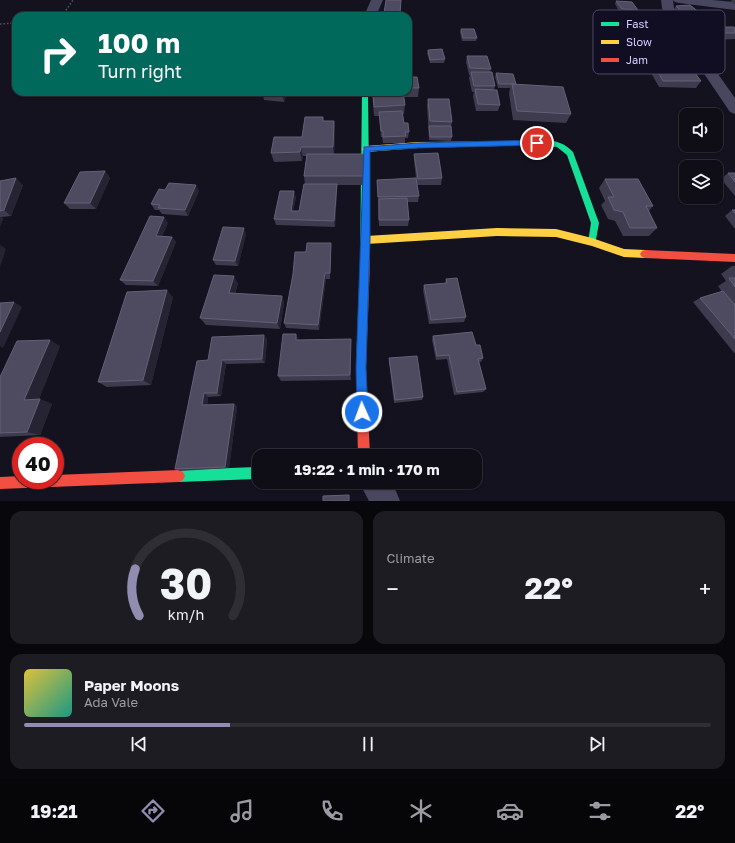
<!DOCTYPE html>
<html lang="en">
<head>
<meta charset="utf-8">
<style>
	:root { --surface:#0f0e16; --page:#1d1c23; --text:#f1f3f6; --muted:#9b9ca1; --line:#2f2e35; --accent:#918db0 }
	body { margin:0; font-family:"Golos Text",sans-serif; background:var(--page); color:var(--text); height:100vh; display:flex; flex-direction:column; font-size:15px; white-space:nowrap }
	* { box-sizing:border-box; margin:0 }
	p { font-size:13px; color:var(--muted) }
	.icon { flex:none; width:22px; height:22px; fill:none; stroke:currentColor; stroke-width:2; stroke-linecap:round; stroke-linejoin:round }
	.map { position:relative; height:501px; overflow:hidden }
	.drawer { display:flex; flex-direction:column; gap:10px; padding:10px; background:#08080c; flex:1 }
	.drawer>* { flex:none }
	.top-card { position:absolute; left:12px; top:12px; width:400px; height:84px; border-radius:12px; box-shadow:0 1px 3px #0004,0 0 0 1px var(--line); background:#00695c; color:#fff; overflow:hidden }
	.controls { position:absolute; left:679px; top:108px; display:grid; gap:8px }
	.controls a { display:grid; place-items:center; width:44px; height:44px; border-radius:8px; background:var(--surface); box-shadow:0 1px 3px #0004,0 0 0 1px var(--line); font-size:20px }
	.speed { position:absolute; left:12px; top:437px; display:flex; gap:8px; font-size:20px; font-weight:700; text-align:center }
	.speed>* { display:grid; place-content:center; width:52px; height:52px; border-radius:50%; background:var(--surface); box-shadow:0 1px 3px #0004,0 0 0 1px var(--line); line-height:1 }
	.speed .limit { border:6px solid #d22; background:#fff; color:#111 }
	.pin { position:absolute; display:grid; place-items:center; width:34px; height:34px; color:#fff; margin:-17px; border:2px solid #fff; border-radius:50%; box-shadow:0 1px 4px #0007 }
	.me { position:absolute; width:44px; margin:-22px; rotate:358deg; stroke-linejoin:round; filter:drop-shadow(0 0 3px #0008) }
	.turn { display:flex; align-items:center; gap:14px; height:84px; padding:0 20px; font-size:18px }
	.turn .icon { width:52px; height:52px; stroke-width:2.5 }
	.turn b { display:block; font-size:28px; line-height:34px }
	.big { font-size:30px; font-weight:700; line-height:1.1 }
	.drawer .card { flex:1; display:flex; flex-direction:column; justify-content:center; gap:6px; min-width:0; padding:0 14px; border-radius:12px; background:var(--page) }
	.drawer .dial { align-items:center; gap:0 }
	.dial svg { height:104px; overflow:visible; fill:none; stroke:var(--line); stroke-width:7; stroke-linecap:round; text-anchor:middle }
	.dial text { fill:var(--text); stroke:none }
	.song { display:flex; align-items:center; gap:12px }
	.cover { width:48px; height:48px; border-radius:6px; background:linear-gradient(135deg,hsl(50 70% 55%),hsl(170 70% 35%)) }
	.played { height:4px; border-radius:2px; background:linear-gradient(90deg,var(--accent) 30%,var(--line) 30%) }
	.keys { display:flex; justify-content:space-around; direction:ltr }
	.heat { display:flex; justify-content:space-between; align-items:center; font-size:22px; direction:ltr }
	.drawer .tiles { flex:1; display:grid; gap:10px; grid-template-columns:1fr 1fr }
	.card:last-child { grid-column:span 2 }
	.trip { position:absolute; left:252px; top:449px; width:230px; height:40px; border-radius:12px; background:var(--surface); box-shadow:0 1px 3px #0004,0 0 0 1px var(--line); font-weight:700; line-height:40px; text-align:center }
	.menu { display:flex; height:64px; justify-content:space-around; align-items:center; background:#060609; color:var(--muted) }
	.menu .icon { width:28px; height:28px }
	.menu .active { color:var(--accent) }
	.menu b { font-size:18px; color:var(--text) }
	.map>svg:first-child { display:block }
</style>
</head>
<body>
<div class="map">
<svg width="735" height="501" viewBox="0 0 735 501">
	<rect width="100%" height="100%" fill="#14121e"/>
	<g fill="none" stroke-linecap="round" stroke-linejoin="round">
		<path stroke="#4a5968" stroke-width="1.5" stroke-dasharray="1.5 2" stroke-linecap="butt" d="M62,16L73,0
			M0,24L16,23"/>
		<path fill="#48475f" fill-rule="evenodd" d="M371,0H383L376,16H364Z
			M661,0H673L674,8L679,19L735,98V114L730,112L667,19L662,8Z
			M673,0H712L735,2V10L679,3L675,2Z
			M359,482H390L396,491L400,501H369Z"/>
		<path fill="#16e098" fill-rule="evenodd" d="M362,92H368L370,262L368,265L365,266L362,265L360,262Z
			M533,141C547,138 564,141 573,152L599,223L595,245H589L588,242L591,223L567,155L557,147L536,145L532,143Z
			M259,467V479L179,482L175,480L173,476L175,472L179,470Z"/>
		<path fill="#ffcf43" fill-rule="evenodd" d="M536,141L540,143L539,145L418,148L366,152L362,149L366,146L418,142Z
			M497,228L556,229L592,238L624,249L645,250L648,251L650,254L648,257L645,258L624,257L592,246L556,237L497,236L366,244L363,243L362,240L363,237L366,236Z"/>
		<path fill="#f24e42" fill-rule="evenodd" d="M645,250L735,254V262L645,258L642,257L640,254L642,251Z
			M365,258L368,259L370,262L366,367L370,456H358L356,367L360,262L362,259Z
			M179,470L183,472L185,476L183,480L179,482L0,489V477L21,476V480H55V475Z"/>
	</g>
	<path fill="#3d3b4d" d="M401,0L400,16H384V13Z
		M731,0H735V4H733Z
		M616,1L638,10L652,23L649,29H630L621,16L623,13H620L615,4Z
		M676,6L700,13L723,27L735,28V39L713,40L708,35H701L685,20L686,18H684L674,9Z
		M461,29L477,38L476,41H462L460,32Z
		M428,50L445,59L444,63H430L427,53Z
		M656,52L696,62L692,68L701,81L696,88L659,87L651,73L655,67H658L652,59Z
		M467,56L491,69L490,72L495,86L494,90L500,105L498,111H476L473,96L474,92H472L469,78L470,75H469L466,62Z
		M496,73L571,114L566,123L513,120L509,94L510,88H498L495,77Z
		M408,77L419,88L418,97H404L405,105L404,114H402L404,123L409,132L408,138H405V143H383L382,137H381L379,116H374L372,92H408Z
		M262,92H287L284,102L264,100Z
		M428,99L452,122L451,127L452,137L451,141L429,140L427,105Z
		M324,121H334L335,130L334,154H365V185H337V190L335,227L276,225L274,219L296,197L293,211H299L305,184L304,176L307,156H303L302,161L274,162L271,153L302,137Z
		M414,154L442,178L441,185H417L419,196L418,202H407L409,220L408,226H379L377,180L416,178L414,160Z
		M105,171L110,178L96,209H70L64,203Z
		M728,173H735V196L721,179Z
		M605,179L653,206L649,211L657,228L649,236H623L615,221L608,219L601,205L605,201L599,188Z
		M0,181L23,185L11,216L1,217L3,219L0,226Z
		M165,190L199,191L188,216L162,214L159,210H155L151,204Z
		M732,210H735V229L725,216Z
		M168,223L162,236L172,237L176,242L158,286L126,285L120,280Z
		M246,234L238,266L216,265L213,260Z
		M331,243V248L330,279H326L319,330L286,328L284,323L306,252Z
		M732,266H735V354L693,302L700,298L722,292L718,286L726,281L721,274Z
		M446,279L466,317L464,322L429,324L423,290L424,285L445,284Z
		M238,283L235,294L282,296L284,303L280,329L206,325L200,318Z
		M173,297L151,385L107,387L98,382Z
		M433,336L476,345L483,358L481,362H479L486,389L483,392L454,395L447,359L436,360L432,340Z
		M267,339L265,363L226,364L221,396L208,397L207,405L234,404L237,407L229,468L180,471L175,469L208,360Z
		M351,339V380L281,381L278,376L299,340Z
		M60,346L39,399L52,404L40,435L0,437V377Z
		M389,358L423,397L422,400L394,403L389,362Z"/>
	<path fill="#262432" d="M282,92H287L284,102L282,93Z
		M334,121L335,130L334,156L333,147Z
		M301,147L303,156L302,161L300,152Z
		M105,171L110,178L96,209L90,203Z
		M16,178L23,185L11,216L4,210Z
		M337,184V190L335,227L334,221Z
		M196,185L199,191L188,216L185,210Z
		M294,191L296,197L292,217L291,211Z
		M0,217L3,219L0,226Z
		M164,217L168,223L160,242L156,236Z
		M244,228L246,234L238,266L235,261Z
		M172,237L176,242L158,286L153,281Z
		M0,245L6,249L0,267Z
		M325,273L326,279L319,330L318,325Z
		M234,276L238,283L233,300L229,293Z
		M167,290L173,297L151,385L143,380Z
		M282,296L284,303L280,329L277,323Z
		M14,302L22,307L3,348L0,346V332Z
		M296,334L299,340L298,347L296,340Z
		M264,335L267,339L265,363L262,359Z
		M351,339V380L350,375Z
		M50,340L60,346L37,404L24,400Z
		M222,360L226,364L221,396L217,393Z
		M204,393L208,397L207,408L202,405Z
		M40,399L52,404L40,435L27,432Z
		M234,404L237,407L229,468L225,467Z"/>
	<path fill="#4e4b60" stroke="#636079" d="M386,0H401L400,14L384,13Z
		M616,1L632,2L638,10L622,9Z
		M690,5L700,13L689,14L688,15H686L676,6Z
		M708,13L723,27H734L735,28V33H718L712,28L706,29L689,14Z
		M461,29H474L477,38H463Z
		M442,49L445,59L430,60L428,50Z
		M467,56H487L491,69L470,68Z
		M676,64L689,65L701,81H663L655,67H679Z
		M471,72H492L495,86H474Z
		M496,73L513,74L516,84H499Z
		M408,77H417L419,88H408Z
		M512,84L563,87L571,114L517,111Z
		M475,89L497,90L500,105L478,104Z
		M373,92H403L405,105L374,107Z
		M428,99H449L452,122L430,121Z
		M402,111L404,123H408L409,132H405L406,136L383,137V131H381L379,112Z
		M305,117H323V121H334L333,147H301L300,152L271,153L274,137H302Z
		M429,126H451L452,137H430Z
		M438,153L442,178L418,179L414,154Z
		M307,154H365V176H304Z
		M105,171L90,203H64L80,172Z
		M728,173H735V182Z
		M16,178L4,210L0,211V181Z
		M416,178L419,196L378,197L377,180Z
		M605,179H638L653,206H646L657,228H630L623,212L614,210L608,197H614Z
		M169,183L196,185L185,210L158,208L160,205L151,204L159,189L165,190Z
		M304,184H337L334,221L274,219L280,191H294L291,211H299Z
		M407,198L409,220H379V199Z
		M732,210H735V213Z
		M150,216L164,217L156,236L172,237L153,281L120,280Z
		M223,227L244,228L235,261L213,260Z
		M307,243H331L330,273H325L318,325L284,323L293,274L295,252H306Z
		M214,275L234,276L229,293L282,296L277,323L200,318Z
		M457,278L466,317L431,320L424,285L447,283L446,279Z
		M729,278H735V287Z
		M167,290L143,380L98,382L127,292Z
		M723,291L735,305V339L700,298Z
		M14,302L0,332V303Z
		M472,332L476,345H480L483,358L478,359L486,389L457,392L449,355L437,356L433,336Z
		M283,334H296V340L351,339L350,375L278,376Z
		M264,335L262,359L222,360L217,393H204L202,405L234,404L225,467L175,469L197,361L208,360L212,337Z
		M50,340L24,400L40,399L27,432L0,433V377L17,341Z
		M417,356L423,397L395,400L389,358Z
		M349,495V501H323V496Z"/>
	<path fill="#1a73e8" stroke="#114b97" d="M537,140L540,141V145L418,148L370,151V240L366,368L368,412L367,416L362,417L358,416L357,412L356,368L364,147L418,143Z"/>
	<rect x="593" y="10" width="132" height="64" rx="6" fill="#110d23" stroke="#4c4765" stroke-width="1"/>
	<rect x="601" y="22" width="18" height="4" fill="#16e098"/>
	<rect x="601" y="40" width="18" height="4" fill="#ffcf43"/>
	<rect x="601" y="58" width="18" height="4" fill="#f24e42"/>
	<g font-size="11" fill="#d5cfff">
		<text x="626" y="28">Fast</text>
		<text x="626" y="46">Slow</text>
		<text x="626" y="64">Jam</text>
	</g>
</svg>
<div class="controls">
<a><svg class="icon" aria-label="sound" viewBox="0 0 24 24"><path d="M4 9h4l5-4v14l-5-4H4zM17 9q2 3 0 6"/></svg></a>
<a><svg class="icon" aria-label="layers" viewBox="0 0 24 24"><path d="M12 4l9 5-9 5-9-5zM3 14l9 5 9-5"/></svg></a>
</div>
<div class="speed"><div class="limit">40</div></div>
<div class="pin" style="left:537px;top:143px;background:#d93025"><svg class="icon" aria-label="arrive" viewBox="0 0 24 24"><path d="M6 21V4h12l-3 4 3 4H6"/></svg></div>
<svg class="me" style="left:362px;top:412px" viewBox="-20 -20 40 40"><circle r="17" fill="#1a73e8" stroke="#fff" stroke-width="3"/><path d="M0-11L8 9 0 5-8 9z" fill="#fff"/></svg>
<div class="trip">19:22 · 1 min · 170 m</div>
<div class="top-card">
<div class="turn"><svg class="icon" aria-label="right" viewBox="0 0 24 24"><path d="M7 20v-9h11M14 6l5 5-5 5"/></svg><div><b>100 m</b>Turn right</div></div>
</div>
</div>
<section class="drawer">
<div class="tiles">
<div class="card dial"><svg viewBox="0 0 100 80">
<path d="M14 69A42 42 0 1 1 86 69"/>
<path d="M14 69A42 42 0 0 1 11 33" stroke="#918db0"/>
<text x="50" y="56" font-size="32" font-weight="700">30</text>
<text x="50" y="72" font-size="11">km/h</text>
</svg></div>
<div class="card"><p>Climate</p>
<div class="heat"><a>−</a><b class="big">22°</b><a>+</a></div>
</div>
<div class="card">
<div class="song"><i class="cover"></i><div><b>Paper Moons</b><p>Ada Vale</p></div></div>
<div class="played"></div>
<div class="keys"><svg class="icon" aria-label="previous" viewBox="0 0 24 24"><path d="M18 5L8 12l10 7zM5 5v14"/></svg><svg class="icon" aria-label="pause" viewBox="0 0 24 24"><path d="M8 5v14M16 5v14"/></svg><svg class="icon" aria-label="next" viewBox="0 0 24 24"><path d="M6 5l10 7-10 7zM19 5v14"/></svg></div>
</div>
</div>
</section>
<nav class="menu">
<b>19:21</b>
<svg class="icon active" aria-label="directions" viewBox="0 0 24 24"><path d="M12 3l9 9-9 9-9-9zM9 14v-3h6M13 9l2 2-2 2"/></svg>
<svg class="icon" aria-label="music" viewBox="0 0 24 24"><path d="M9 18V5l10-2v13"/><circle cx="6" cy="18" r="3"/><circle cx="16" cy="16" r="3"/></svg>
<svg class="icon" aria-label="phone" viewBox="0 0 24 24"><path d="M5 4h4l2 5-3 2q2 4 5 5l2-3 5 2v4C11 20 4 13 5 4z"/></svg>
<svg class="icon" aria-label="climate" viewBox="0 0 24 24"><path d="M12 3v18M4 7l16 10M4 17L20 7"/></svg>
<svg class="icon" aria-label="car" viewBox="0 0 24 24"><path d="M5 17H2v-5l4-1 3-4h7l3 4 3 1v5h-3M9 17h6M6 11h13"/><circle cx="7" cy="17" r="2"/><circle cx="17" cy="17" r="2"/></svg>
<svg class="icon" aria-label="filters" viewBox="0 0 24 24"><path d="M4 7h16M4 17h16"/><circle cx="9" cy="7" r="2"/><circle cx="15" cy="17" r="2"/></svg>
<b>22°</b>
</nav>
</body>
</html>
